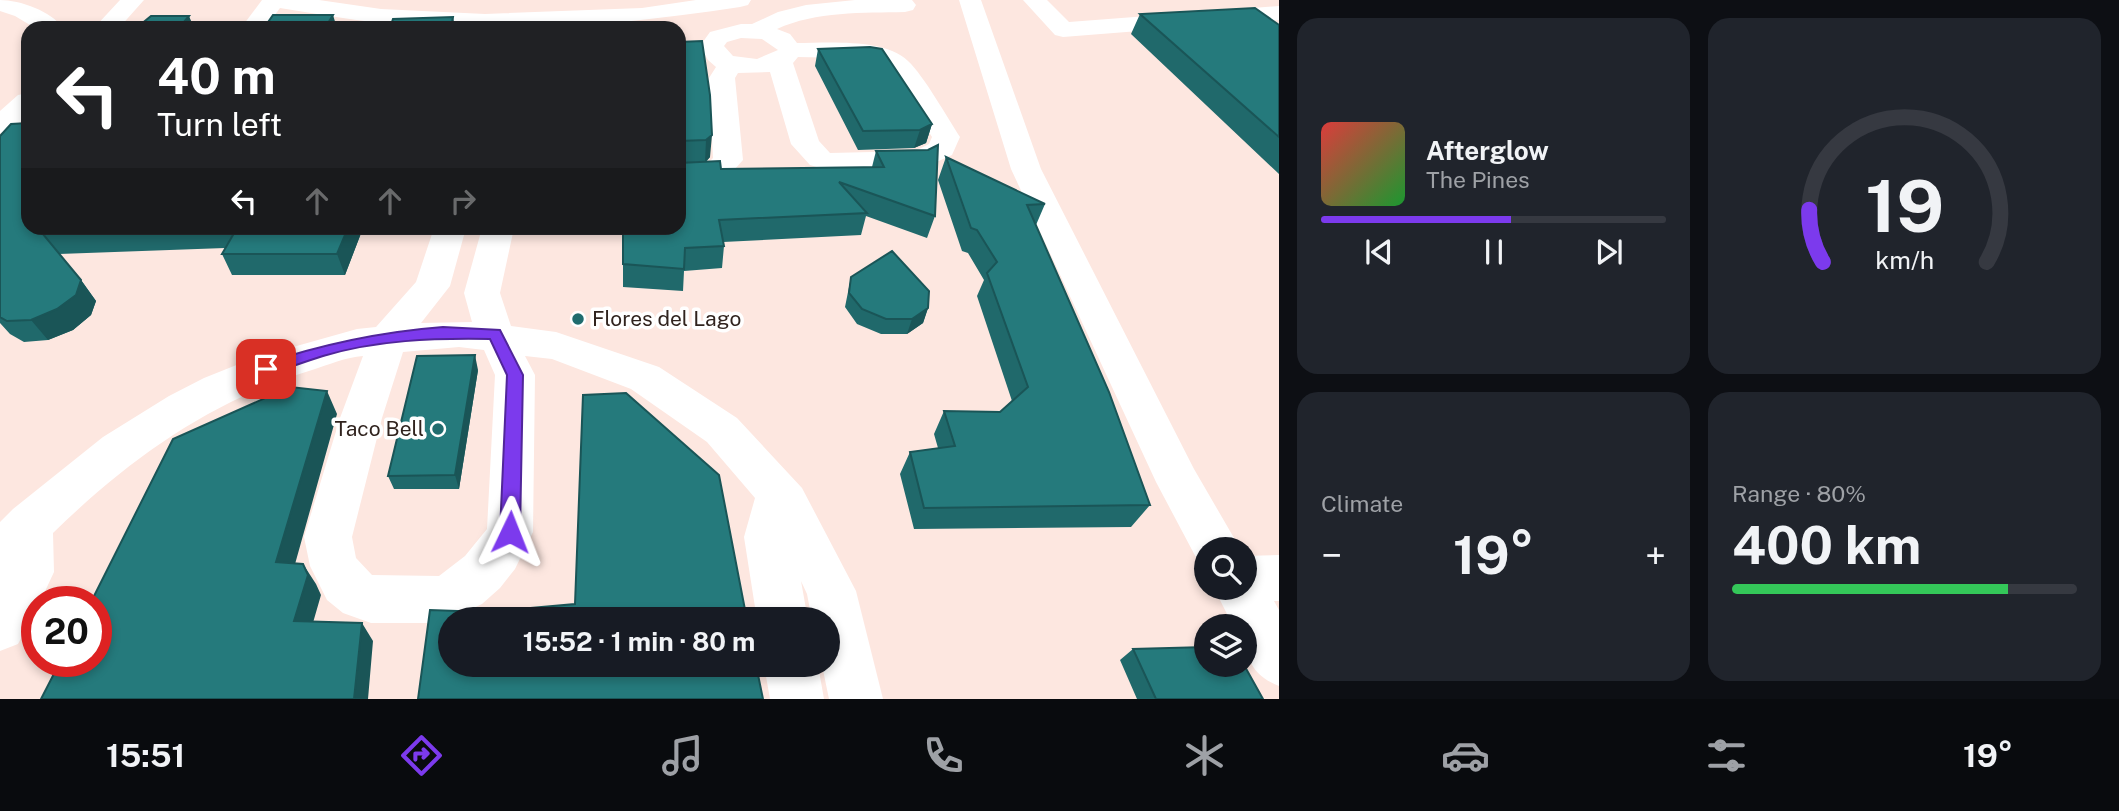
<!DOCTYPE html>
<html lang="en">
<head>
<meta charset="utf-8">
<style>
	:root { --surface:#171b24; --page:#20242c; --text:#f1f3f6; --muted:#9ea1a6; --line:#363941; --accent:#7c3aed }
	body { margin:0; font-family:"Public Sans",sans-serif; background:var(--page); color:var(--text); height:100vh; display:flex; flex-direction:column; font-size:26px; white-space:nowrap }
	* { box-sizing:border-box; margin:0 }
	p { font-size:23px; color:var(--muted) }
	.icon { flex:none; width:38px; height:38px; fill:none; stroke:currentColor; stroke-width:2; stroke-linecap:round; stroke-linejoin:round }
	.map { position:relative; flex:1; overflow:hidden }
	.sheet { display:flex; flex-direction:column; gap:18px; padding:18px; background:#0d0f14; width:840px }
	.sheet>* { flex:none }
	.hud { position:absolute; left:21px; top:21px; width:665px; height:214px; border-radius:21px; box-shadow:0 4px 10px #0003; background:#202124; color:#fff; overflow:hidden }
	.tools { position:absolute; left:1194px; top:537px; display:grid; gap:14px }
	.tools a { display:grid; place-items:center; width:63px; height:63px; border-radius:50%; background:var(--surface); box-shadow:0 4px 10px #0003; font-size:35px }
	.speed { position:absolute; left:21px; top:586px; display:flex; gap:14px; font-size:35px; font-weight:700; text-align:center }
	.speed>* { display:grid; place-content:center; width:91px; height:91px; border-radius:50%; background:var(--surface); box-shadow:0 4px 10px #0003; line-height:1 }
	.speed .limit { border:10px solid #d22; background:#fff; color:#111 }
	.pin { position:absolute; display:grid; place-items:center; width:60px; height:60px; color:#fff; margin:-30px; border-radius:14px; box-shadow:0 4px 10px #0006 }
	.me { position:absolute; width:77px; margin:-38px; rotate:2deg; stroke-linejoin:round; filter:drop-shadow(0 0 5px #0008) }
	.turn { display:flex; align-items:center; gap:24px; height:147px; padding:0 21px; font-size:32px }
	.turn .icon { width:91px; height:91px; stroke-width:2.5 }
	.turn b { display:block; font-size:49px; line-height:60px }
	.lanes { display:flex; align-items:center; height:66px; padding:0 21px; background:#0003; justify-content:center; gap:35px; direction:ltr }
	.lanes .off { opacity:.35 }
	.big { font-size:52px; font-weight:700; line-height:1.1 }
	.sheet .widget { flex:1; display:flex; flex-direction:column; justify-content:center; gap:10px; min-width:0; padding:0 24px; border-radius:21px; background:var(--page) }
	.sheet .dial { align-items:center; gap:0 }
	.dial svg { height:182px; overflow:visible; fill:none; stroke:var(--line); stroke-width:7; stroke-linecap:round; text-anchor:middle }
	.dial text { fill:var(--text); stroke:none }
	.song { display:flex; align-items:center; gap:21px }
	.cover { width:84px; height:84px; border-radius:10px; background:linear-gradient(135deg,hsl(0 70% 55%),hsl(130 70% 35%)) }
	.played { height:7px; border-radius:4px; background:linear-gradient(90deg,var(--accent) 55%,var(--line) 55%) }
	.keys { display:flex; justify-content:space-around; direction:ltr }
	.heat { display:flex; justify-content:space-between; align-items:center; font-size:38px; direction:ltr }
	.charge { height:10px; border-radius:5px; background:linear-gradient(90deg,#34c759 80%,var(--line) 0) }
	.sheet .tiles { flex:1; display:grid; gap:18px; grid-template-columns:repeat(2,1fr) }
	.trip { position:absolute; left:438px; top:607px; width:402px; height:70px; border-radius:35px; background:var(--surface); box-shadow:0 4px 10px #0003; font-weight:700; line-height:70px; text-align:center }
	.tabs { display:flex; height:112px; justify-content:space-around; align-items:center; background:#090b0e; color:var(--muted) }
	.tabs .icon { width:49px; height:49px }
	.tabs .active { color:var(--accent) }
	.tabs b { font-size:32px; color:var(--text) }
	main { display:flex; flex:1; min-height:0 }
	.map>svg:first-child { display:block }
</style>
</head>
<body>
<main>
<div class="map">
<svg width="1279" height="699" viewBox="0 0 1279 699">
	<rect width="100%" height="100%" fill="#fde7e0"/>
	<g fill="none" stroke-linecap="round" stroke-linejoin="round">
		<path fill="#fff" fill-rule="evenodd" d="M0,0C20,0 51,11 63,28H35L15,16L0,11Z
			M120,0H144L119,28H94Z
			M262,0H319L381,9L485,14L642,8L696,0H751L748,5L740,7C622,25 499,36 380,23C346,19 313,13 280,8L265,28H241Z
			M855,0H912L916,5L913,10L905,12C863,13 816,11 777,29L790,34L797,43C828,43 884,38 908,61C924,76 947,117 960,137L952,155L921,169L833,172L810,165L791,144L770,72L738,73L735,78L743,160L725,180L679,183V165H706L713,158L709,78L716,67L708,60L700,46L710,32L741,24H752L778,12L806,5ZM741,38L762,39L778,50L757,59L733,56L724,46L727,42ZM798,57L846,58L879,64L890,71L932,137L929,144L915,151L830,153L819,141L793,63Z
			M959,0H981L1041,169L1194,469L1241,550H1206V567L1200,565L1156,482L1011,169Z
			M1023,0H1047L1069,22L1279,6V20L1063,37L1055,35Z
			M28,93V115L10,131L0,133V111L18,95Z
			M434,228H466L450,286L421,323L472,322L464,293L482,228H514L500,293L511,326L556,332L659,367L737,418L802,488L856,591L883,699H829L822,665H828V620H812L807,594L801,581L808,620H757L744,537L755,498L707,442L631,389L552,359L525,356L535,375L533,532L515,569L500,588L482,604L442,623H371L343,613L327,600L310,566L304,537L340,418L363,356C346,357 328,365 312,370C210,401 129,459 53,533L54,572L40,602H37V608L18,644L0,651V522L13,509L103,437L169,396L204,378L254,358L357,329L376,327L416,282ZM459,347L484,350L495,375L487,529L465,556L439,576L372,575L356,558L352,537L382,418L403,352Z
			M1279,555V601H1274L1279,610V686C1251,675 1244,656 1244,626H1233L1214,588H1244V556Z
			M764,665H818L824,699H770Z"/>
	</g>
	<path fill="#20696b" d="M1140,14L1279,25V174L1131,34Z
		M702,41L710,157L706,162L721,169L872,167L876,151L935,216L927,238L866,216L861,235L723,242L724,246L722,268L684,271L683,291L623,287V228H679V42Z
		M818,49L932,124L926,143L914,148L858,150L815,66Z
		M0,136L28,228H363L345,275H232L222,254L225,248L59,254L81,280L96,301L91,315L73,330L48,340L24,342L10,334L0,323Z
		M946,157L1045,204L1036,225L1150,505L1131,527L914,529L900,474L910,452L938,448L934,434L944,411L1000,412L1012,401L977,296L984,280L968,253L962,251L938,180Z
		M851,277L928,308L923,323L907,334H881L857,324L845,307Z
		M478,370L459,489H394L388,476Z
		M1133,649L1263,699H1137L1120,660Z"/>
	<path fill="#1a5557" d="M333,15L337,28H325Z
		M189,16L194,28H179Z
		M453,17L455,28H451Z
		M932,124L926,143L914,148L920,130Z
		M712,135L710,157L705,162L706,140Z
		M348,228H363L345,275L337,254Z
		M81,280L96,301L91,315L73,330L48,340L31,320Z
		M928,308L923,323L907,334L912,319Z
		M475,355L478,370L459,489L455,475Z
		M327,391L337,414L290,582L276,562Z
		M303,564L316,584L321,595L308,640L294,621Z
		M362,623L373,641L368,699H354Z"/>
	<path fill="#257a7c" stroke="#1a5557" stroke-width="2" d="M1255,8L1279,25V137L1140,14Z
		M273,15H333L325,28H264Z
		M151,16H189L179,28H119L120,26L140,25Z
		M453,17L451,28H390L393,19Z
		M702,41L710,95L712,135L706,140L679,141V42Z
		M870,47L882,49L932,124L920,130L863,131L818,49Z
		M28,123V228H212L42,233L81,280L76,295L57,309L31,320L7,321L0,317V136L11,124Z
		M938,145L935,216L839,182L867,213L719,220L724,246L685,248L684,269L623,264V228H679V163L720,161L721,169L884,167L876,151L928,150Z
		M946,157L1045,204L1027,205L1109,392L1150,505L924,508L910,452L955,446L944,411L1000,412L1028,387L987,273L997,262L977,230L971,228Z
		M237,228H348L337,254H222Z
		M892,251L929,291L928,308L912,319H886L862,309L849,293L851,277Z
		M475,355L455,475L388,476L417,356Z
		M290,387L327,391L276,562L303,564L308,575L294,621L362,623L354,699H41L60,662H96V602H91L173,439Z
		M626,393L719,475L747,620H450V665H756L763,699H418L430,610L486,612L575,604L583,395Z
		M1206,647V665H1244L1263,699H1156L1133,649Z"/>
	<path fill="#7c3aed" stroke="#51269a" stroke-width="2" d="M443,327L500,330L523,375L520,532L517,538L510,541L503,538L500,532L507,375L490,339C433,338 377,340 323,356C304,362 285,369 266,375L258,369L260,365C322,344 378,332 443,327Z"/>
	<g fill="#206c6e" stroke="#fff" stroke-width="2.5">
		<circle cx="578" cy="319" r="7"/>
		<circle cx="438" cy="429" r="7"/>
	</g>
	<g text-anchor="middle" stroke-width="7" stroke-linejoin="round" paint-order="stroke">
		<g font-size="21" fill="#30231e" stroke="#fff" text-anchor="start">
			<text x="592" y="326">Flores del Lago</text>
			<text x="424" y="436" text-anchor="end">Taco Bell</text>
		</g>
	</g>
</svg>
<div class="tools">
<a><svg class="icon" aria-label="search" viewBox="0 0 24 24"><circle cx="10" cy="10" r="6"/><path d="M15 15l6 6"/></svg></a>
<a><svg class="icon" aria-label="layers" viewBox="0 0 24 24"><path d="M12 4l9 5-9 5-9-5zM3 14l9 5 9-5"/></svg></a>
</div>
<div class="speed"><div class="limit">20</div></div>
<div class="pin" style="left:266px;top:369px;background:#d93025"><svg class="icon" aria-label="arrive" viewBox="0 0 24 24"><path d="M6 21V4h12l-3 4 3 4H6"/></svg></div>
<svg class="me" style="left:510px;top:532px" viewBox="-20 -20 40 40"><path d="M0-17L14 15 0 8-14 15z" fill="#7c3aed" stroke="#fff" stroke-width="4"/></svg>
<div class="trip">15:52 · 1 min · 80 m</div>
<div class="hud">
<div class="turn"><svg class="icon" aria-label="left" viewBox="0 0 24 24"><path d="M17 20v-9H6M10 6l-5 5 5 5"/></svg><div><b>40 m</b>Turn left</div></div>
<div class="lanes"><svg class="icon" aria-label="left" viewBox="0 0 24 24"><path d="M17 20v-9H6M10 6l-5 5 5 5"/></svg><svg class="icon off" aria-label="ahead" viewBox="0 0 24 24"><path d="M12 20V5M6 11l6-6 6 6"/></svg><svg class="icon off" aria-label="ahead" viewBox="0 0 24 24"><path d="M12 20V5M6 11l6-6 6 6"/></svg><svg class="icon off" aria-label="right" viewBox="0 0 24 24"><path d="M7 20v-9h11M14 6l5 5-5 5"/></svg></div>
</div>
</div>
<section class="sheet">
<div class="tiles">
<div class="widget">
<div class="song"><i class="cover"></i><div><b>Afterglow</b><p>The Pines</p></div></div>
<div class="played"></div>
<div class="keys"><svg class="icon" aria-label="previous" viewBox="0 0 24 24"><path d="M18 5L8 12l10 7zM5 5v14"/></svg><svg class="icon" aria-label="pause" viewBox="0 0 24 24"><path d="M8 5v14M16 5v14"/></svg><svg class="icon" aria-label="next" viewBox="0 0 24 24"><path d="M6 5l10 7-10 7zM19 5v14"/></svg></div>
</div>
<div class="widget dial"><svg viewBox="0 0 100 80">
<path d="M14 69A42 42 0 1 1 86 69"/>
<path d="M14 69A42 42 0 0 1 8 46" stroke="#7c3aed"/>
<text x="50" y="56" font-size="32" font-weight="700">19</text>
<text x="50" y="72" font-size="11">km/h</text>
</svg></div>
<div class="widget"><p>Climate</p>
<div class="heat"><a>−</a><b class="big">19°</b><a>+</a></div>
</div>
<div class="widget"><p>Range · 80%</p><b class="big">400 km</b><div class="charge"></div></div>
</div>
</section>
</main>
<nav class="tabs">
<b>15:51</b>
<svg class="icon active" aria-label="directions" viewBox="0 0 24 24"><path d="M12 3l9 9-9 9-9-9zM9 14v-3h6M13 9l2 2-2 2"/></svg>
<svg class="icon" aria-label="music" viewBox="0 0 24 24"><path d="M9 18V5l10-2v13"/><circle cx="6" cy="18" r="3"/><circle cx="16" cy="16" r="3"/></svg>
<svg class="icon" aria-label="phone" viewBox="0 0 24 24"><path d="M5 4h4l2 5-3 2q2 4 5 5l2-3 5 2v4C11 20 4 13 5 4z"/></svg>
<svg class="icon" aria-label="climate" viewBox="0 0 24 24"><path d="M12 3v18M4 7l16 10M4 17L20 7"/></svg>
<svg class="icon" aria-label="car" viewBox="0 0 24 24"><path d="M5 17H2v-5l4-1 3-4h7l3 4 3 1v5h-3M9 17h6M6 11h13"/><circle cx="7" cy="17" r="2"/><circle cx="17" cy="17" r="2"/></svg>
<svg class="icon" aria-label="filters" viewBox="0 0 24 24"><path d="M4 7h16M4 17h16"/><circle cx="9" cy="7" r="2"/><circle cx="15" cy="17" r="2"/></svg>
<b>19°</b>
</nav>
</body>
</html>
